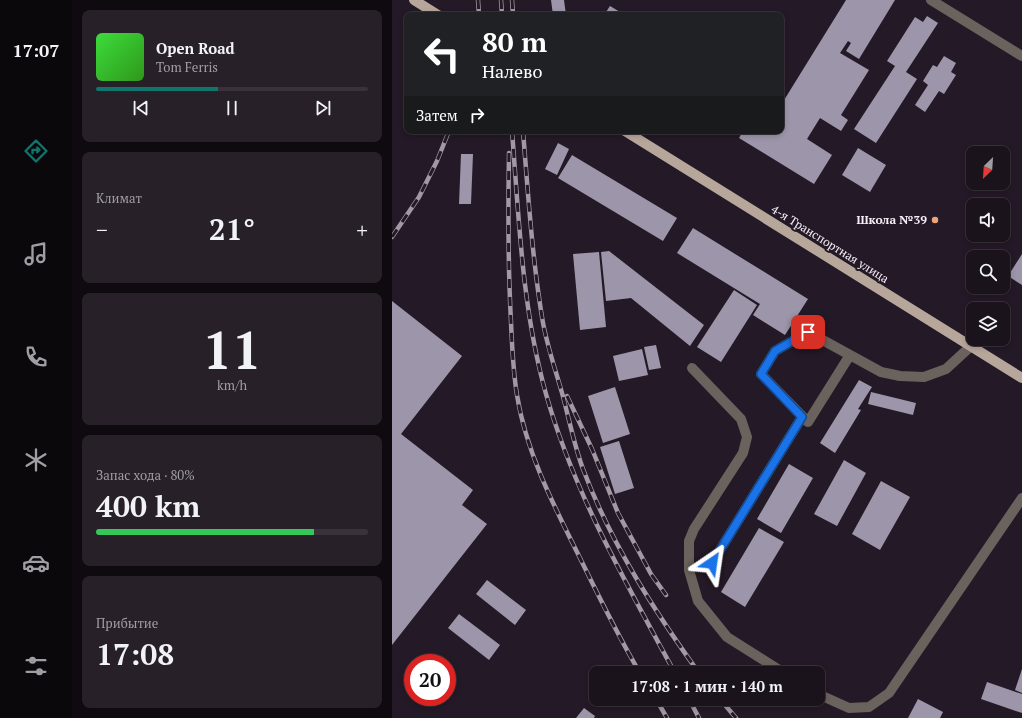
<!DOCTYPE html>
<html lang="ru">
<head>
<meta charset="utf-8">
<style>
	:root { --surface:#1b131c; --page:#282029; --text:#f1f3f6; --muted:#a09ea3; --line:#39323b; --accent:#0f766e }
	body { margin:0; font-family:"PT Serif",serif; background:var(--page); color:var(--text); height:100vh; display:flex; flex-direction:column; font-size:15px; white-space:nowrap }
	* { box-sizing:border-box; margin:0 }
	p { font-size:13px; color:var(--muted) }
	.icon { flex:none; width:22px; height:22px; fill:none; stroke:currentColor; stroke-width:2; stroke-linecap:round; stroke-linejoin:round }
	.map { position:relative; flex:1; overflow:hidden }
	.drawer { display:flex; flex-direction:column; gap:10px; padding:10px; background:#0f0a0f; width:320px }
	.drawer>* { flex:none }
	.guide { position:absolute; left:12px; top:12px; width:380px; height:122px; border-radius:8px; box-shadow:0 2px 6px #0003,0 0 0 1px var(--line); background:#202124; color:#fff; overflow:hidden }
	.needle { width:26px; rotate:205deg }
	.buttons { position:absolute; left:574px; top:146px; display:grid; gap:8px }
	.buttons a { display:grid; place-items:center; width:44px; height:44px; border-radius:8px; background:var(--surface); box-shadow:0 2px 6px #0003,0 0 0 1px var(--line); font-size:20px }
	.speed { position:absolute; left:12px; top:654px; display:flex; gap:8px; font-size:20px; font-weight:700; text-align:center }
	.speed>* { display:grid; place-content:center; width:52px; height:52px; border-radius:50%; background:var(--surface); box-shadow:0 2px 6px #0003,0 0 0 1px var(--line); line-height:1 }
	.speed .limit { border:6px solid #d22; background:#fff; color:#111 }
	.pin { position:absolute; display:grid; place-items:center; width:34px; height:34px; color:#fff; margin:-17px; border-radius:8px; box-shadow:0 2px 6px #0006 }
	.me { position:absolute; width:44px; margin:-22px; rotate:32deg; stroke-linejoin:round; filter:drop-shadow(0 0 3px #0008) }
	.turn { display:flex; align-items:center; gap:14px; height:84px; padding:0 12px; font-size:18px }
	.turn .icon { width:52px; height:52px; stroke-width:2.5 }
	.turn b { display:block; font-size:28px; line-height:34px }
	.then { display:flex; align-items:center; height:38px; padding:0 12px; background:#0003; gap:8px; font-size:15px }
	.big { font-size:30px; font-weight:600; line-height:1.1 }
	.drawer .widget { flex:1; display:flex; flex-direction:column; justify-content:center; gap:6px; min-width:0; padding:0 14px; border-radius:8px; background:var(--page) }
	.drawer .dial { align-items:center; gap:0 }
	.dial b { font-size:52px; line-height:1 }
	.song { display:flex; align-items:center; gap:12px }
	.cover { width:48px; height:48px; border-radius:6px; background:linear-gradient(135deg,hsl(120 70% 55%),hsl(110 70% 35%)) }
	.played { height:4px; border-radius:2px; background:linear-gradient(90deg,var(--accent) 45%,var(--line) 45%) }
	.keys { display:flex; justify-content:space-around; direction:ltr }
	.heat { display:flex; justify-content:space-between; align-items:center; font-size:22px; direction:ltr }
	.charge { height:6px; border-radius:3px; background:linear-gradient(90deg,#34c759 80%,var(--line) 0) }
	.trip { position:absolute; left:197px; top:666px; width:236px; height:40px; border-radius:8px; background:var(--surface); box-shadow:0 2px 6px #0003,0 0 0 1px var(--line); font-weight:600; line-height:40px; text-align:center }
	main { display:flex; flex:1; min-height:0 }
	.menu { display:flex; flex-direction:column; width:72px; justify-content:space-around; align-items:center; background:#0b080b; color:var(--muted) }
	.menu .icon { width:28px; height:28px }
	.menu .current { color:var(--accent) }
	.menu b { font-size:18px; color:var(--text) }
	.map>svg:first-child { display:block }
</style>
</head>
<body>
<main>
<nav class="menu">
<b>17:07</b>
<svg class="icon current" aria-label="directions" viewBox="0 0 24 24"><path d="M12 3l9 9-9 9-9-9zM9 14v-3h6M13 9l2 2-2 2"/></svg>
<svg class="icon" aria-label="music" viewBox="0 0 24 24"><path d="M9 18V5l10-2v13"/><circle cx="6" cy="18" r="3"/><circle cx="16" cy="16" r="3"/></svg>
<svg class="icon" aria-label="phone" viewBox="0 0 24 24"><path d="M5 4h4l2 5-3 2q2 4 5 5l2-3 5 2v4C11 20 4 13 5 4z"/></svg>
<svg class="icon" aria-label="climate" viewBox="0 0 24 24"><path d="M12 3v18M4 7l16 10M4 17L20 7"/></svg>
<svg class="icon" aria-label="car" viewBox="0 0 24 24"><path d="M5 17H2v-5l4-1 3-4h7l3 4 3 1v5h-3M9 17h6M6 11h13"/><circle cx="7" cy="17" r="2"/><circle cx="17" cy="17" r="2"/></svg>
<svg class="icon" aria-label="filters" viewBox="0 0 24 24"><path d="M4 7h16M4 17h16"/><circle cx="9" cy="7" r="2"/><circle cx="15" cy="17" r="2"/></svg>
</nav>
<section class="drawer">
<div class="widget">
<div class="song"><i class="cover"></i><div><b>Open Road</b><p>Tom Ferris</p></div></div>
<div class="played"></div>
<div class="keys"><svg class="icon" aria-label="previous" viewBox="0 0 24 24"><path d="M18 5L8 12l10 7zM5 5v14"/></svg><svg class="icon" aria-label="pause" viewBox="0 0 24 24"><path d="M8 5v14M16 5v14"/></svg><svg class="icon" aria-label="next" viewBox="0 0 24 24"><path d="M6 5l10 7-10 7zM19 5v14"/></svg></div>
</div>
<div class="widget"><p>Климат</p>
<div class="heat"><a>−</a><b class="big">21°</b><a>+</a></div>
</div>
<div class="widget dial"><b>11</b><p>km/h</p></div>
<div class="widget"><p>Запас хода · 80%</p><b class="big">400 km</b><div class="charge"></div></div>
<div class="widget"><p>Прибытие</p><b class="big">17:08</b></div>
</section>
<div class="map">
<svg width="630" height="718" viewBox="0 0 630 718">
	<rect width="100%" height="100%" fill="#241926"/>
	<path fill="#9d96aa" d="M159,0H172L174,15H161Z
		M454,0H503L467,59L454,51L459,43L456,41L448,53L477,70L449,115L456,120L449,131L428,118L415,139L440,155L422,184L347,138L351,131H389V105Z
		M218,6L233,15H212Z
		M127,11H140V15H127Z
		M535,16L546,23L514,72L525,79L484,143L462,129L503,66L495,61L523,17L531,22Z
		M552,56L564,63L559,72L564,75L552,94L547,91L533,112L523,105L536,85L531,81L541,65L545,67Z
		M166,143L177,149L165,175L153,169Z
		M466,148L494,165L478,192L450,175Z
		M69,154H81L79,204H67Z
		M180,155L285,218L271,241L166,178Z
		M301,228L416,299L393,335L361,315L368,304L285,253Z
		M217,251L312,325L298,346L239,298L214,301L209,252Z
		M207,252L214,327L188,330L181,254Z
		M630,254V285L616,276Z
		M342,290L365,305L329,362L305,347Z
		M0,301L70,356L9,434L81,490L70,505L95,524L0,645Z
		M264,345L269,368L257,370L252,347Z
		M250,349L256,375L227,381L221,356Z
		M467,380L480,387L466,409L469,410L443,453L428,443Z
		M223,387L238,434L211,443L196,396Z
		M479,392L524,403L521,415L476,404Z
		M227,441L242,488L223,494L208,447Z
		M452,460L474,473L445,526L422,514Z
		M397,464L421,478L389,533L365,519Z
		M489,481L518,497L488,550L460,534Z
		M367,528L392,542L353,607L329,592Z
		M95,580L134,610L123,625L84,594Z
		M67,614L108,645L97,660L56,628Z
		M630,669V693L623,690Z
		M595,682L630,694V713L589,699Z
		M526,699L551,712L548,718H516Z
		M192,708L203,716L202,718H184Z"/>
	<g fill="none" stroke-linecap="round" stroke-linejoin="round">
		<path stroke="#6a625c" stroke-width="10" d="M539,0L630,56
			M458,355L416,422L369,374L383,351L416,332L489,372L508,376L532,377L554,369L579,346
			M300,368L349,419L355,437L351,453L302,529L297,541V570L306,601L335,637L392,673
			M320,563L410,417
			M426,694L457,708L477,707L497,693L630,498"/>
		<path stroke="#b7a79b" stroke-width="10" d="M22,0L46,15
			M233,131L630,378"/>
		<defs>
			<path id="rail" d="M86,0L87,15
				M109,0L110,15
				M120,0L121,15
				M120,131C127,219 130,309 154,394C182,493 234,583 283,673
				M131,131C136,193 140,256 150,317C154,343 163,368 170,393C177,418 182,445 191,469C219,543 261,609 307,673
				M117,153C116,209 116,266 119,322C120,346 121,371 125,395C134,452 162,506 188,558C207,597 226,636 248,673
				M0,237L27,197L45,161L57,131
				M175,396L200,449L226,513L259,574L274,595
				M264,699L275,718
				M297,699L307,718
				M328,699L344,718"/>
		</defs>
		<use href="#rail" stroke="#a299a4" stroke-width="4.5"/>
		<use href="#rail" stroke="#241926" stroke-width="3" stroke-dasharray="9" stroke-linecap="butt"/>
	</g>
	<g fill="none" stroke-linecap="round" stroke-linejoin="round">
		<defs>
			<path id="route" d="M320,563L410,417L369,374L383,351L416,332"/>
		</defs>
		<use href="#route" stroke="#114b97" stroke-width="10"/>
		<use href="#route" stroke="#1a73e8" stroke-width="7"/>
	</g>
	<circle fill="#f0a279" stroke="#241926" stroke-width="1.5" cx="543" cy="220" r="4"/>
	<g text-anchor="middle" stroke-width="4" stroke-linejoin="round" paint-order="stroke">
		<g font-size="12" font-weight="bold" fill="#f6eff8" stroke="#241926" text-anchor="end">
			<text x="535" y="224">Школа №39</text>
		</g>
		<g font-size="12" fill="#f6eff8" stroke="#241926">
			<text transform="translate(438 244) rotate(32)" y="4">4-я Транспортная улица</text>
		</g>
	</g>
</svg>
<div class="buttons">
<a><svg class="needle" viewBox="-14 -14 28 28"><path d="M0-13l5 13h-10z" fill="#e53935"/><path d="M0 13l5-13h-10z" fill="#a09ea3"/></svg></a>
<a><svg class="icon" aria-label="sound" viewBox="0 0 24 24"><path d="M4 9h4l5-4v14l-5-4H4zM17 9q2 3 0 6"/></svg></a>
<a><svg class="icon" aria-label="search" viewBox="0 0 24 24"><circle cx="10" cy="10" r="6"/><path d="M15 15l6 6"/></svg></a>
<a><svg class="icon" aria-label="layers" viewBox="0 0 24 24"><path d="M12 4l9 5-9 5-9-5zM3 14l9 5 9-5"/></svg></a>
</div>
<div class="speed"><div class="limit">20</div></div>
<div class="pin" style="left:416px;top:332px;background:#d93025"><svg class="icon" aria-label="arrive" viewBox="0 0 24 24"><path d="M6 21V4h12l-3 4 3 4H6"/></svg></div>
<svg class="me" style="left:320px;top:563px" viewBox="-20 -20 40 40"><path d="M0-17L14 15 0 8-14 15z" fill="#1a73e8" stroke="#fff" stroke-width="4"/></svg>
<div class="trip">17:08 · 1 мин · 140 m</div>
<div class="guide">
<div class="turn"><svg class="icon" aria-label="left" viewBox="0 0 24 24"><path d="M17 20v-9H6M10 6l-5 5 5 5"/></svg><div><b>80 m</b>Налево</div></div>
<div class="then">Затем<svg class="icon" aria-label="right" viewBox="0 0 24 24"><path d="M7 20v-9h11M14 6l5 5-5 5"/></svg></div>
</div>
</div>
</main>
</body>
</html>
